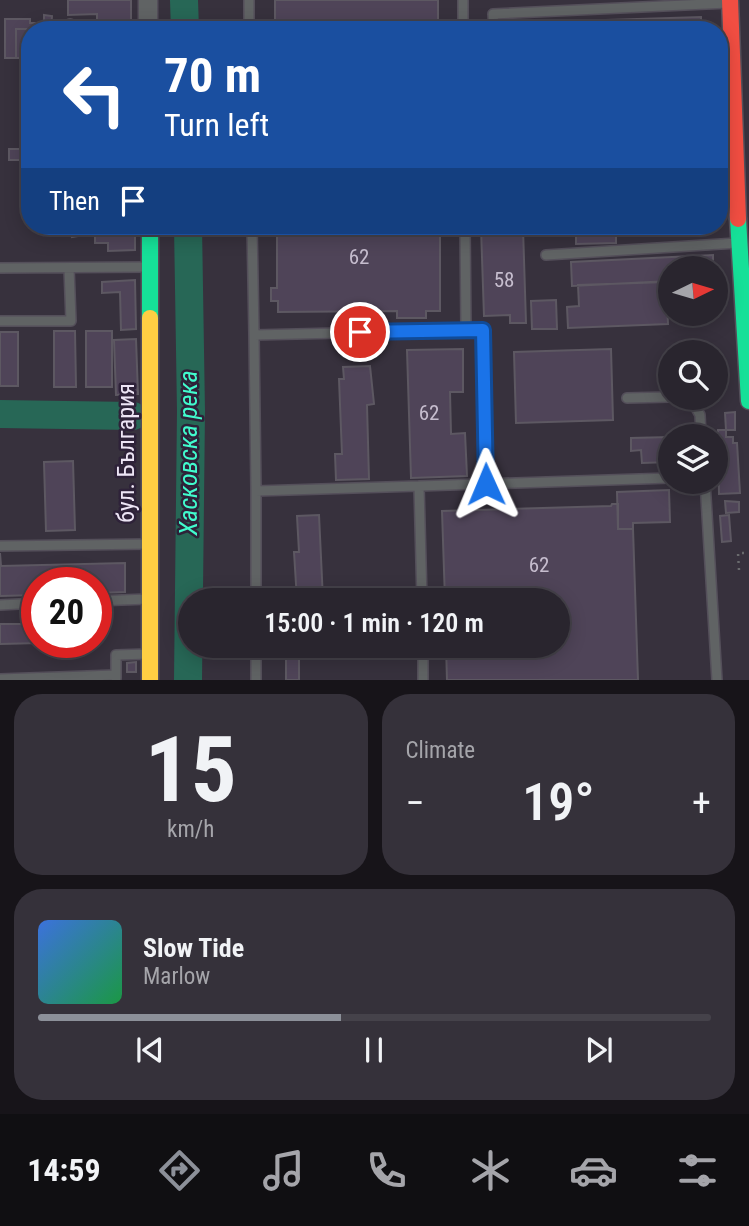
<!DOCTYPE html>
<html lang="en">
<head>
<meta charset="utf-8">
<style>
	:root { --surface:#29252e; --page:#35313a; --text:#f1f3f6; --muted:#a5a5aa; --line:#45424a; --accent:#8c9099 }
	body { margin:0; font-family:"Roboto Condensed",sans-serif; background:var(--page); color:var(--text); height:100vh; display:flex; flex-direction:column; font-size:26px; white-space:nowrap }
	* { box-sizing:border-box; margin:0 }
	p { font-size:23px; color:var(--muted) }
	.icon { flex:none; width:38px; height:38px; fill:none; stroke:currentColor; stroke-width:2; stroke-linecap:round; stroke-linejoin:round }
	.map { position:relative; height:680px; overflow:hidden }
	.panel { display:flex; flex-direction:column; gap:14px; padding:14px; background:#171419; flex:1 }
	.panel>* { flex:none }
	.banner { position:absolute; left:21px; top:21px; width:707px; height:214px; border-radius:28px; box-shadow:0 4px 18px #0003,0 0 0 2px var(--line); background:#1a4fa0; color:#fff; overflow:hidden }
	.needle { width:46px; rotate:85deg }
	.tools { position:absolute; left:658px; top:256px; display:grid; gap:14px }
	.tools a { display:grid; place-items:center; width:70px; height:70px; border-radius:50%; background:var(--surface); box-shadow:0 4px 18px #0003,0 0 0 2px var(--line); font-size:35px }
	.speed { position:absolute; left:21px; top:567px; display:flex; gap:14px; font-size:35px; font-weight:700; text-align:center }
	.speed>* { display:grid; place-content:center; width:91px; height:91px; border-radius:50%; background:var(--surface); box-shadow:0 4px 18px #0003,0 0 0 2px var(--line); line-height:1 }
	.speed .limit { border:10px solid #d22; background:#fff; color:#111 }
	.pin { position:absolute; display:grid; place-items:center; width:60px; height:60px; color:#fff; margin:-30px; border:4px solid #fff; border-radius:50%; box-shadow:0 2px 7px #0007 }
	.me { position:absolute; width:77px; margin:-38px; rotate:359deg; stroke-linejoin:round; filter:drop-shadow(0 0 5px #0008) }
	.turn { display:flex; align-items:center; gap:24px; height:147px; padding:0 28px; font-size:32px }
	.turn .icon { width:91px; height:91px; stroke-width:2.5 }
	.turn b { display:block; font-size:49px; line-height:60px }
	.then { display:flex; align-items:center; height:66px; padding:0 28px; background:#0003; gap:14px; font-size:26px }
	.big { font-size:52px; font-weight:600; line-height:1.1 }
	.panel .tile { flex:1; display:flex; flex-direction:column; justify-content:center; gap:10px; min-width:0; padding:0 24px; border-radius:28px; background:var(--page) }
	.panel .dial { align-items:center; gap:0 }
	.dial b { font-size:91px; line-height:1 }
	.song { display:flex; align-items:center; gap:21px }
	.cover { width:84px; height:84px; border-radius:10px; background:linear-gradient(135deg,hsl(220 70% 55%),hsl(140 70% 35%)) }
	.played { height:7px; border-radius:4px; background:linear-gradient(90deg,var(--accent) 45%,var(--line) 45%) }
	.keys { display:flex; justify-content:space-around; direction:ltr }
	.heat { display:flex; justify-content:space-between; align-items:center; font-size:38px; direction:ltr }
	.panel .tiles { flex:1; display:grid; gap:14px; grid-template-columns:1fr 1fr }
	.tile:last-child { grid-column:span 2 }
	.trip { position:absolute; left:178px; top:588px; width:392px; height:70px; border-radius:35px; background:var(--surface); box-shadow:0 4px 18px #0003,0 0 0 2px var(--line); font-weight:600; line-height:70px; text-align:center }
	.tabs { display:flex; height:112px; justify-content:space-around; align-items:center; background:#100f12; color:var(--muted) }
	.tabs .icon { width:49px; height:49px }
	.tabs .active { color:var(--accent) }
	.tabs b { font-size:32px; color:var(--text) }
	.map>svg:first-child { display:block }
</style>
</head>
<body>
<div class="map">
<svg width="749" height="680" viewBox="0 0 749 680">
	<rect width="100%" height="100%" fill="#37313d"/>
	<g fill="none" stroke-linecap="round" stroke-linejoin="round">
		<path stroke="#276756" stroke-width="28" d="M184,0L185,30
			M188,226L191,411L188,680
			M0,414L133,416"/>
	</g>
	<path fill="#4f4458" stroke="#5d5862" stroke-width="2" d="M68,0H131V30H97V14L68,15Z
		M275,0H438V30H275Z
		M44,15L52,16L51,29H44Z
		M701,17V30H504V23Z
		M5,19H30V23H36V29H16V58H5Z
		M16,29H60V30H30V58H16Z
		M9,149H30V160H9Z
		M73,226H89L90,234L72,237Z
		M95,226H135V250L108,251V243H95Z
		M277,226H440V311H426V318H397V311L278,312V301H271V288H277Z
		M474,226L523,228L526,323H510V315L484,316L481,228H474Z
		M563,226H616V243L576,244V228L563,229Z
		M713,255V268H670V281L572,286L571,262Z
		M135,280L136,329L121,330L120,292L102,293V282Z
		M666,282L668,324L568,328L567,307L579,306L578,285Z
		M556,300L557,329H532L531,301Z
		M54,331H75L76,387H54Z
		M86,331H112V387H86Z
		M0,332H18V386H0Z
		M136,339L138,394L116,395L114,340Z
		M463,349V392H450L451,434L465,433L467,476L411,478L407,350Z
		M611,349L613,420L516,423L514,352Z
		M370,366L374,404L367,405L369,479L336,480L335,454H342L339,379H344L343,367Z
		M735,412V430H726L725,413Z
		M718,430H726V437H733V443H737L740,493L719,494Z
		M670,437V462L642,463L641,450L631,451V438Z
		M73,461L75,530L46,531L44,462Z
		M669,490L670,522L633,523V529H618L617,492Z
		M725,501L739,502V512L726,513Z
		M612,504H618V529H633L638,680H447L446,646H558V600H445L442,511L611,506Z
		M319,515L323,600H297L294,552H299L297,516Z
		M729,515L731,541L722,542L720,516Z
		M0,553L1,566L125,563V592L96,593V583H37V595L0,596Z
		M0,624H37V642L40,643L0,644Z
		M45,642H73V648H45Z
		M286,646H299V680H286Z
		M136,662V672H127V663Z"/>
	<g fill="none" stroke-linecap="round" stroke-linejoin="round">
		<defs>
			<path id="lane" d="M249,0V30
				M463,0V30
				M69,30L70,24
				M494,30L493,14L728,3
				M252,226L254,335
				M465,226L466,330H483L487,484
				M546,255L737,243
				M0,268L149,267
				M0,321H71L69,268
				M690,397L700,415L701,436
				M627,398L670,397
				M705,481L717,680
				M419,486L670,478
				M256,491L254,335L466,330
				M0,546L149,544
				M256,600V491L419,486L422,600
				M96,601L148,599
				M0,605L37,603
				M423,646V680
				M116,678V655L148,654
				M0,679L116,675
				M256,680V646"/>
			<path id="street" d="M148,0V30"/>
			<path id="fast" d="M738,219L749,401
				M150,226V318"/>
			<path id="slow" d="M150,318V680"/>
			<path id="jam" d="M730,0L738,219"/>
		</defs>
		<use href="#lane" stroke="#544f5a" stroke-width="12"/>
		<use href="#street" stroke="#544f5a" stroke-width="21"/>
		<use href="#fast" stroke="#544f5a" stroke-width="19"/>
		<use href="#slow" stroke="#544f5a" stroke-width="19"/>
		<use href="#jam" stroke="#544f5a" stroke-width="19"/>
		<path stroke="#696a6d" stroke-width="2.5" stroke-dasharray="2 5" stroke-linecap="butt" d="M739,570L738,553H749"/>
		<use href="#lane" stroke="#606364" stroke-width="9"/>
		<use href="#street" stroke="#606364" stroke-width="18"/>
		<use href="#fast" stroke="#16e098" stroke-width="16"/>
		<use href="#slow" stroke="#ffcf43" stroke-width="16"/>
		<use href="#jam" stroke="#f24e42" stroke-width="16"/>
	</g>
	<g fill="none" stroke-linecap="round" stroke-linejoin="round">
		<defs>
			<path id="route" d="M360,332L483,330L486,484"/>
		</defs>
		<use href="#route" stroke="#114b97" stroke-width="18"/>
		<use href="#route" stroke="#1a73e8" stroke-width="12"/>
	</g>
	<g text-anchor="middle" stroke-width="5" stroke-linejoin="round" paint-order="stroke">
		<g font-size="21" fill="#c6bdce">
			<text x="359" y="264">62</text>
			<text x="504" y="287">58</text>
			<text x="429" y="420">62</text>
			<text x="539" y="572">62</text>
		</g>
		<g font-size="24" fill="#ede5f5" stroke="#2e2239">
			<text transform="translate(126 453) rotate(-90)" y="8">бул. България</text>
		</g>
		<g font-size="26" font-style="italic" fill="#41fbcd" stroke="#2e2239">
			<text transform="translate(188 453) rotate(-90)" y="9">Хасковска река</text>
		</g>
	</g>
</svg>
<div class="tools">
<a><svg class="needle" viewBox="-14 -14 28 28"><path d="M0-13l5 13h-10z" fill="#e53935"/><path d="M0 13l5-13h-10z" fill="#a5a5aa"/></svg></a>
<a><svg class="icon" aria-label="search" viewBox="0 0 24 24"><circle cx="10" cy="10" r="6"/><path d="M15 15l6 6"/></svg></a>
<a><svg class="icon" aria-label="layers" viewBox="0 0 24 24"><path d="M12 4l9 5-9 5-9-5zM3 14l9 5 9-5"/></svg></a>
</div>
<div class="speed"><div class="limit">20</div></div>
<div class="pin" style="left:360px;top:332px;background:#d93025"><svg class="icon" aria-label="arrive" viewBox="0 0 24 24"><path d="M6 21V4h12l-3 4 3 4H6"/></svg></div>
<svg class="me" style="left:486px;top:484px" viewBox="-20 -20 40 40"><path d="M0-17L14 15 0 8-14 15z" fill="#1a73e8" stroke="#fff" stroke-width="4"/></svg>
<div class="trip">15:00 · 1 min · 120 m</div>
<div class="banner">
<div class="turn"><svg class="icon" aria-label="left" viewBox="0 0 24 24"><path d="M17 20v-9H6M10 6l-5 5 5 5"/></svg><div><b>70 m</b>Turn left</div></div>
<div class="then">Then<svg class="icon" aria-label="arrive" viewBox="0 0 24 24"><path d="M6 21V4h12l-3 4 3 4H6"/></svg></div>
</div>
</div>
<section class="panel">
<div class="tiles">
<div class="tile dial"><b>15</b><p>km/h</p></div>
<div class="tile"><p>Climate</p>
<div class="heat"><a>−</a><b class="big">19°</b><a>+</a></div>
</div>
<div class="tile">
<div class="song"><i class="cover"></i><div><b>Slow Tide</b><p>Marlow</p></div></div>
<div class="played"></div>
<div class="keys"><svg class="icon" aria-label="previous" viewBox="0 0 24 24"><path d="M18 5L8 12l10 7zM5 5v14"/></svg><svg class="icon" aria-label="pause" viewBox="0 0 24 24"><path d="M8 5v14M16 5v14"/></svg><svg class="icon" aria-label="next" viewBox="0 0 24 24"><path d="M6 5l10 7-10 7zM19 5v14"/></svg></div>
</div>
</div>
</section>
<nav class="tabs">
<b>14:59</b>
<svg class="icon active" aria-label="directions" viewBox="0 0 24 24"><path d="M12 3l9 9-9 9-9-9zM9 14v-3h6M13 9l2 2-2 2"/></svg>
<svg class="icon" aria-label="music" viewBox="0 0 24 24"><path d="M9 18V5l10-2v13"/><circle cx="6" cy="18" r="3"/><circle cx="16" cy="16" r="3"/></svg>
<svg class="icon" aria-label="phone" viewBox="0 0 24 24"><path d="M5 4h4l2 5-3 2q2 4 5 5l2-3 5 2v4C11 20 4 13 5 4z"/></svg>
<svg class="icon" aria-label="climate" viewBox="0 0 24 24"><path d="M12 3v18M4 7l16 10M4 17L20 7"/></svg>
<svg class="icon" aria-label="car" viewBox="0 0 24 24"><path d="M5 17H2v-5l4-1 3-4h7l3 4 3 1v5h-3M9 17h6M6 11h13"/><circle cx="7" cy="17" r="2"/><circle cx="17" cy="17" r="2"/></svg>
<svg class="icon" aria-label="filters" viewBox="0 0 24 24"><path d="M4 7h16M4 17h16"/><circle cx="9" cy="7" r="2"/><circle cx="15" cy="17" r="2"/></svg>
</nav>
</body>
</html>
